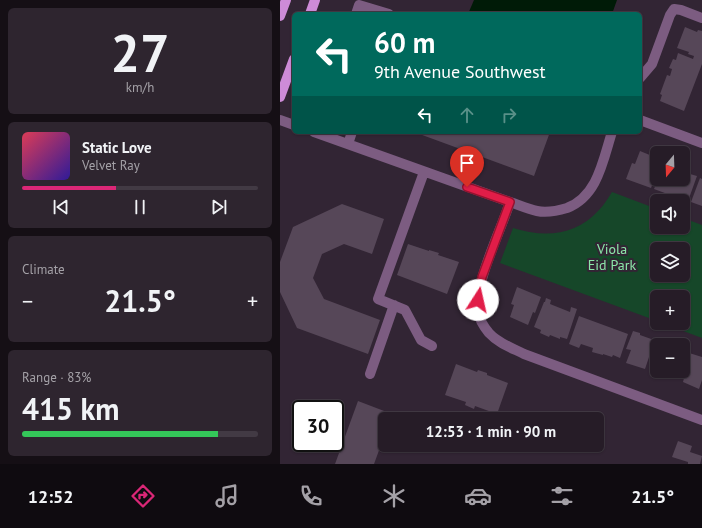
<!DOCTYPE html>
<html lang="en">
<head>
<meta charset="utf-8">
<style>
	:root { --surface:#261c27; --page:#2e252f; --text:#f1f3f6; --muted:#a4a1a7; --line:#423a44; --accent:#db2777 }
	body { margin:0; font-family:"PT Sans",sans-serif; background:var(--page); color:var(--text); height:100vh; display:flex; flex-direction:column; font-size:15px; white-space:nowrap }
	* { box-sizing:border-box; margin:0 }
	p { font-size:13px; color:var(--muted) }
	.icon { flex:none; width:22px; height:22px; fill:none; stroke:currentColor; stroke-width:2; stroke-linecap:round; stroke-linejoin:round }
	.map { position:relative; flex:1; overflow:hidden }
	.sheet { display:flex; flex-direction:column; gap:8px; padding:8px; background:#150f15; width:280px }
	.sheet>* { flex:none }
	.hud { position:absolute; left:12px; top:12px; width:350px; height:122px; border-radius:6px; box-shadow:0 1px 3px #0004,0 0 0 1px var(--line); background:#00695c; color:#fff; overflow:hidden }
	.needle { width:26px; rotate:199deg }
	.fabs { position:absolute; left:370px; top:146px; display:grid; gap:8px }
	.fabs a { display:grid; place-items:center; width:40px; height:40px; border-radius:6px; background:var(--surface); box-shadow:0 1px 3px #0004,0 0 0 1px var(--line); font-size:20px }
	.speed { position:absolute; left:12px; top:400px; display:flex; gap:8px; font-size:20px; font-weight:700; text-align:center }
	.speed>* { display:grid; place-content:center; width:52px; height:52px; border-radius:50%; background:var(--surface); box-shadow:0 1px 3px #0004,0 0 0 1px var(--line); line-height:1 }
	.speed .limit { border:2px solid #111; border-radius:6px; background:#fff; color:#111 }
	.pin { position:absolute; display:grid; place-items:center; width:34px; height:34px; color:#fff; margin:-41px -17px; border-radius:50% 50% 50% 0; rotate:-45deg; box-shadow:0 0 4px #0007 }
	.pin .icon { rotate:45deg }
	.me { position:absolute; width:44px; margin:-22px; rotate:10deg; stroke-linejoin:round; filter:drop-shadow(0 0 3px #0008) }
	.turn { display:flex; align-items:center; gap:14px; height:84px; padding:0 16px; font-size:18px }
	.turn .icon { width:52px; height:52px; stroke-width:2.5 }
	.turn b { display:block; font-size:28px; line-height:34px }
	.lanes { display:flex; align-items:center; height:38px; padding:0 16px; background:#0003; justify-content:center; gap:20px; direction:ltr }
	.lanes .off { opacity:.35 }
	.big { font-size:30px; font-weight:800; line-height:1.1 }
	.sheet .widget { flex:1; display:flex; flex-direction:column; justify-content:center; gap:6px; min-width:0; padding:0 14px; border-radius:6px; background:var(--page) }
	.sheet .dial { align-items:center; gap:0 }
	.dial b { font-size:52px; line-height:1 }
	.song { display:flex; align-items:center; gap:12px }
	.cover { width:48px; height:48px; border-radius:6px; background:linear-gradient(135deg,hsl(350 70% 55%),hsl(250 70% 35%)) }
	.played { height:4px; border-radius:2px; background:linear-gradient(90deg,var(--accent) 40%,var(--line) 40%) }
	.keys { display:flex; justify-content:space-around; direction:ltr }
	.heat { display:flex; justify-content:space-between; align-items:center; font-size:22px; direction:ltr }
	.charge { height:6px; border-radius:3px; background:linear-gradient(90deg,#34c759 83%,var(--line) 0) }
	.trip { position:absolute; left:98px; top:412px; width:226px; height:40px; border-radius:6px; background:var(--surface); box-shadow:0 1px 3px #0004,0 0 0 1px var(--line); font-weight:800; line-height:40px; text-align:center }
	.menu { display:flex; height:64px; justify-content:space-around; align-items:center; background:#0f0b10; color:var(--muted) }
	.menu .icon { width:28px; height:28px }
	.menu .active { color:var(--accent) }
	.menu b { font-size:18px; color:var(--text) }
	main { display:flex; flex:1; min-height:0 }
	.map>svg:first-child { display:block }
</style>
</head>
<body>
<main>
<section class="sheet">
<div class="widget dial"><b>27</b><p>km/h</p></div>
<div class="widget">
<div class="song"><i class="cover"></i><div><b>Static Love</b><p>Velvet Ray</p></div></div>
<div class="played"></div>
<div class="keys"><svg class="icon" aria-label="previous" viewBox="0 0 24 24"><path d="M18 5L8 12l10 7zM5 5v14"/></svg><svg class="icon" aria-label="pause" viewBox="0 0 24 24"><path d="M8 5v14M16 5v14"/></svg><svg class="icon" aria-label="next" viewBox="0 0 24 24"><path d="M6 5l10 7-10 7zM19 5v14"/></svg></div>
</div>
<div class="widget"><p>Climate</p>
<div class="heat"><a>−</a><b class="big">21.5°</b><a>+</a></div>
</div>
<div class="widget"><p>Range · 83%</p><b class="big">415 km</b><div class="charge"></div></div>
</section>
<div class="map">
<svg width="422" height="464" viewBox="0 0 422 464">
	<rect width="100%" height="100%" fill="#322534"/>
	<path fill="#164729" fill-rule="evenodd" d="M332,192L377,209V227H403V218L422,225V338L382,323H403V297H377V321L220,263L233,228C264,238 296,236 319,210C324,205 328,198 332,192ZM377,249H403V275H377Z"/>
	<path fill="#001b07" d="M194,0H337L332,14H188Z"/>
	<path fill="#564758" d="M405,27L417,32L418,30L422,31V64L404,111L380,101L382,95L380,94L387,75L390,76L392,69L389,68L393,59L396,60L398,53L413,59L414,56L408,54L409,52L397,48Z
		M134,132H270L254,176Z
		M360,151L377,158V163L374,171L377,173L371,188L346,179L352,163L355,164Z
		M403,168L411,171L410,174L417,176L408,201L406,200L403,208V201H400L401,199L374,189L378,179H403Z
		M420,178L422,179V206L411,202Z
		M62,204L104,219L92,254L64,244L42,254L33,278L44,299L100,320L88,354L17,328L0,292V262L13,227Z
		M128,244L149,251V250L159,253L158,255L179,262L167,294L117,275Z
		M237,287L261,297L255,313L253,312L248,325L230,317L234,305L231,304Z
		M266,298L271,300L270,304L290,312L291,307L297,309L287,339L280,337V339L270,335L269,337L260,333L261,330L254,327L264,302H265Z
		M299,316L348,334L340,358L333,355L332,357L323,354V355L312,352L313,348L301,344L299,348L289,344Z
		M353,331L360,333V335L388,345H377V371H391L389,379L370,370L374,358L369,357L365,369L346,363L351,350L346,349Z
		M406,352L422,357V380L419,389L403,382L404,378L397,376L399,371H403V360Z
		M176,364L197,372L198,370L207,373V375L228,383L217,414L195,406L194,409L185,405L186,402L165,395Z
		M78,401L112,414L110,419H105V434L94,464H55Z
		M398,441L412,446L410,452L422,456L420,464H408V462L392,457Z"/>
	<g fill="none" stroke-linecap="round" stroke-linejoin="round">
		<path stroke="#7c5c81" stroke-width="10" d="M76,14L79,5L109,14
			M360,78L372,64L390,15L394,9L401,10L422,18
			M0,120L14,125
			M360,120L422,143
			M34,132L230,202C239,205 248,209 257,211C267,213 277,211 287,208C318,196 323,160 332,132
			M68,144L72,132
			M144,172L98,299L125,310L141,340L152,346
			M230,202C221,230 194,284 198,311C199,319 204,327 209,333C218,343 232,348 244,354L422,420
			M90,374L114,305"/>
		<path stroke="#ce8bd8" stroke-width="10" d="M30,14L35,0
			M0,16L6,0
			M0,97L14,59"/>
	</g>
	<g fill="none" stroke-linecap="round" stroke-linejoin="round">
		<defs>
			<path id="route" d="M187,187L230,202L202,277L198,300"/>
		</defs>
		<use href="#route" stroke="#92132f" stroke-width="10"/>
		<use href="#route" stroke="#e11d48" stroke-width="7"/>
	</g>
	<g text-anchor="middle" stroke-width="4" stroke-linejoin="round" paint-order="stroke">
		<g font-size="14" fill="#8ce6a9" stroke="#322534">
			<text x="332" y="254">Viola<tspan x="332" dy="16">Eid Park</tspan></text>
		</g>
	</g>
</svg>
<div class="fabs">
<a><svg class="needle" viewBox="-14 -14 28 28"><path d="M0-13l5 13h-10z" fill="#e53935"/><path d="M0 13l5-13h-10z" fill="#a4a1a7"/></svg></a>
<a><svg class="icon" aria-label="sound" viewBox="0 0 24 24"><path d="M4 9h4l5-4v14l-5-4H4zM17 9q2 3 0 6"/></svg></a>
<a><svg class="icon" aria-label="layers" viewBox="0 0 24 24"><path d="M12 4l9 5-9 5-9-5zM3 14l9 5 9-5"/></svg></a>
<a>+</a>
<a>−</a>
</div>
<div class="speed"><div class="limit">30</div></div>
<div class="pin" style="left:187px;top:187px;background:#d93025"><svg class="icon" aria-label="arrive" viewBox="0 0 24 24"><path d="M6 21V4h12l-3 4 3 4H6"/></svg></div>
<svg class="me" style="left:198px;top:300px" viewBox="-20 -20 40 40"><circle r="19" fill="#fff"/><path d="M0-13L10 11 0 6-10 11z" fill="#e11d48"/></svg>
<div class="trip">12:53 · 1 min · 90 m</div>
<div class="hud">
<div class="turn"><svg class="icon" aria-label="left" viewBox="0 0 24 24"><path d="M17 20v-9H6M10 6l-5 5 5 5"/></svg><div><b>60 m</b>9th Avenue Southwest</div></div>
<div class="lanes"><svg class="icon" aria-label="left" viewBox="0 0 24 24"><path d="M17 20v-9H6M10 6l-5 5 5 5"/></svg><svg class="icon off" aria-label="ahead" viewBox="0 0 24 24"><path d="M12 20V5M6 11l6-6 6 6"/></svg><svg class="icon off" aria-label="right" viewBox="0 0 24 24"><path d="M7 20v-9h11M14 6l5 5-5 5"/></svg></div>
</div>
</div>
</main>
<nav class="menu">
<b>12:52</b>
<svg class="icon active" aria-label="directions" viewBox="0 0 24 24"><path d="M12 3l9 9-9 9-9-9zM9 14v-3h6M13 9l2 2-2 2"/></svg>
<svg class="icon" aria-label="music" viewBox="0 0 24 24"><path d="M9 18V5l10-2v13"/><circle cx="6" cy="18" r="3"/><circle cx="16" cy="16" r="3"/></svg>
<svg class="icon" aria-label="phone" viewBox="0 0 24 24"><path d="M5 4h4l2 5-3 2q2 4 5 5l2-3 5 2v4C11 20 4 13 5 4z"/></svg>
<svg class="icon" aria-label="climate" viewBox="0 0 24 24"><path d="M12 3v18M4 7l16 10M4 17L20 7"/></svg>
<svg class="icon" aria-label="car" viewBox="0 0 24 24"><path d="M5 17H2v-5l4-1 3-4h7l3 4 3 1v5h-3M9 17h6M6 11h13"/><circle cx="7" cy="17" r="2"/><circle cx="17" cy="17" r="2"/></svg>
<svg class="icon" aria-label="filters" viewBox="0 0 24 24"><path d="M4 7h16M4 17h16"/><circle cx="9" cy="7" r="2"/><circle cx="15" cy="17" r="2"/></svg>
<b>21.5°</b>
</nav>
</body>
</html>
